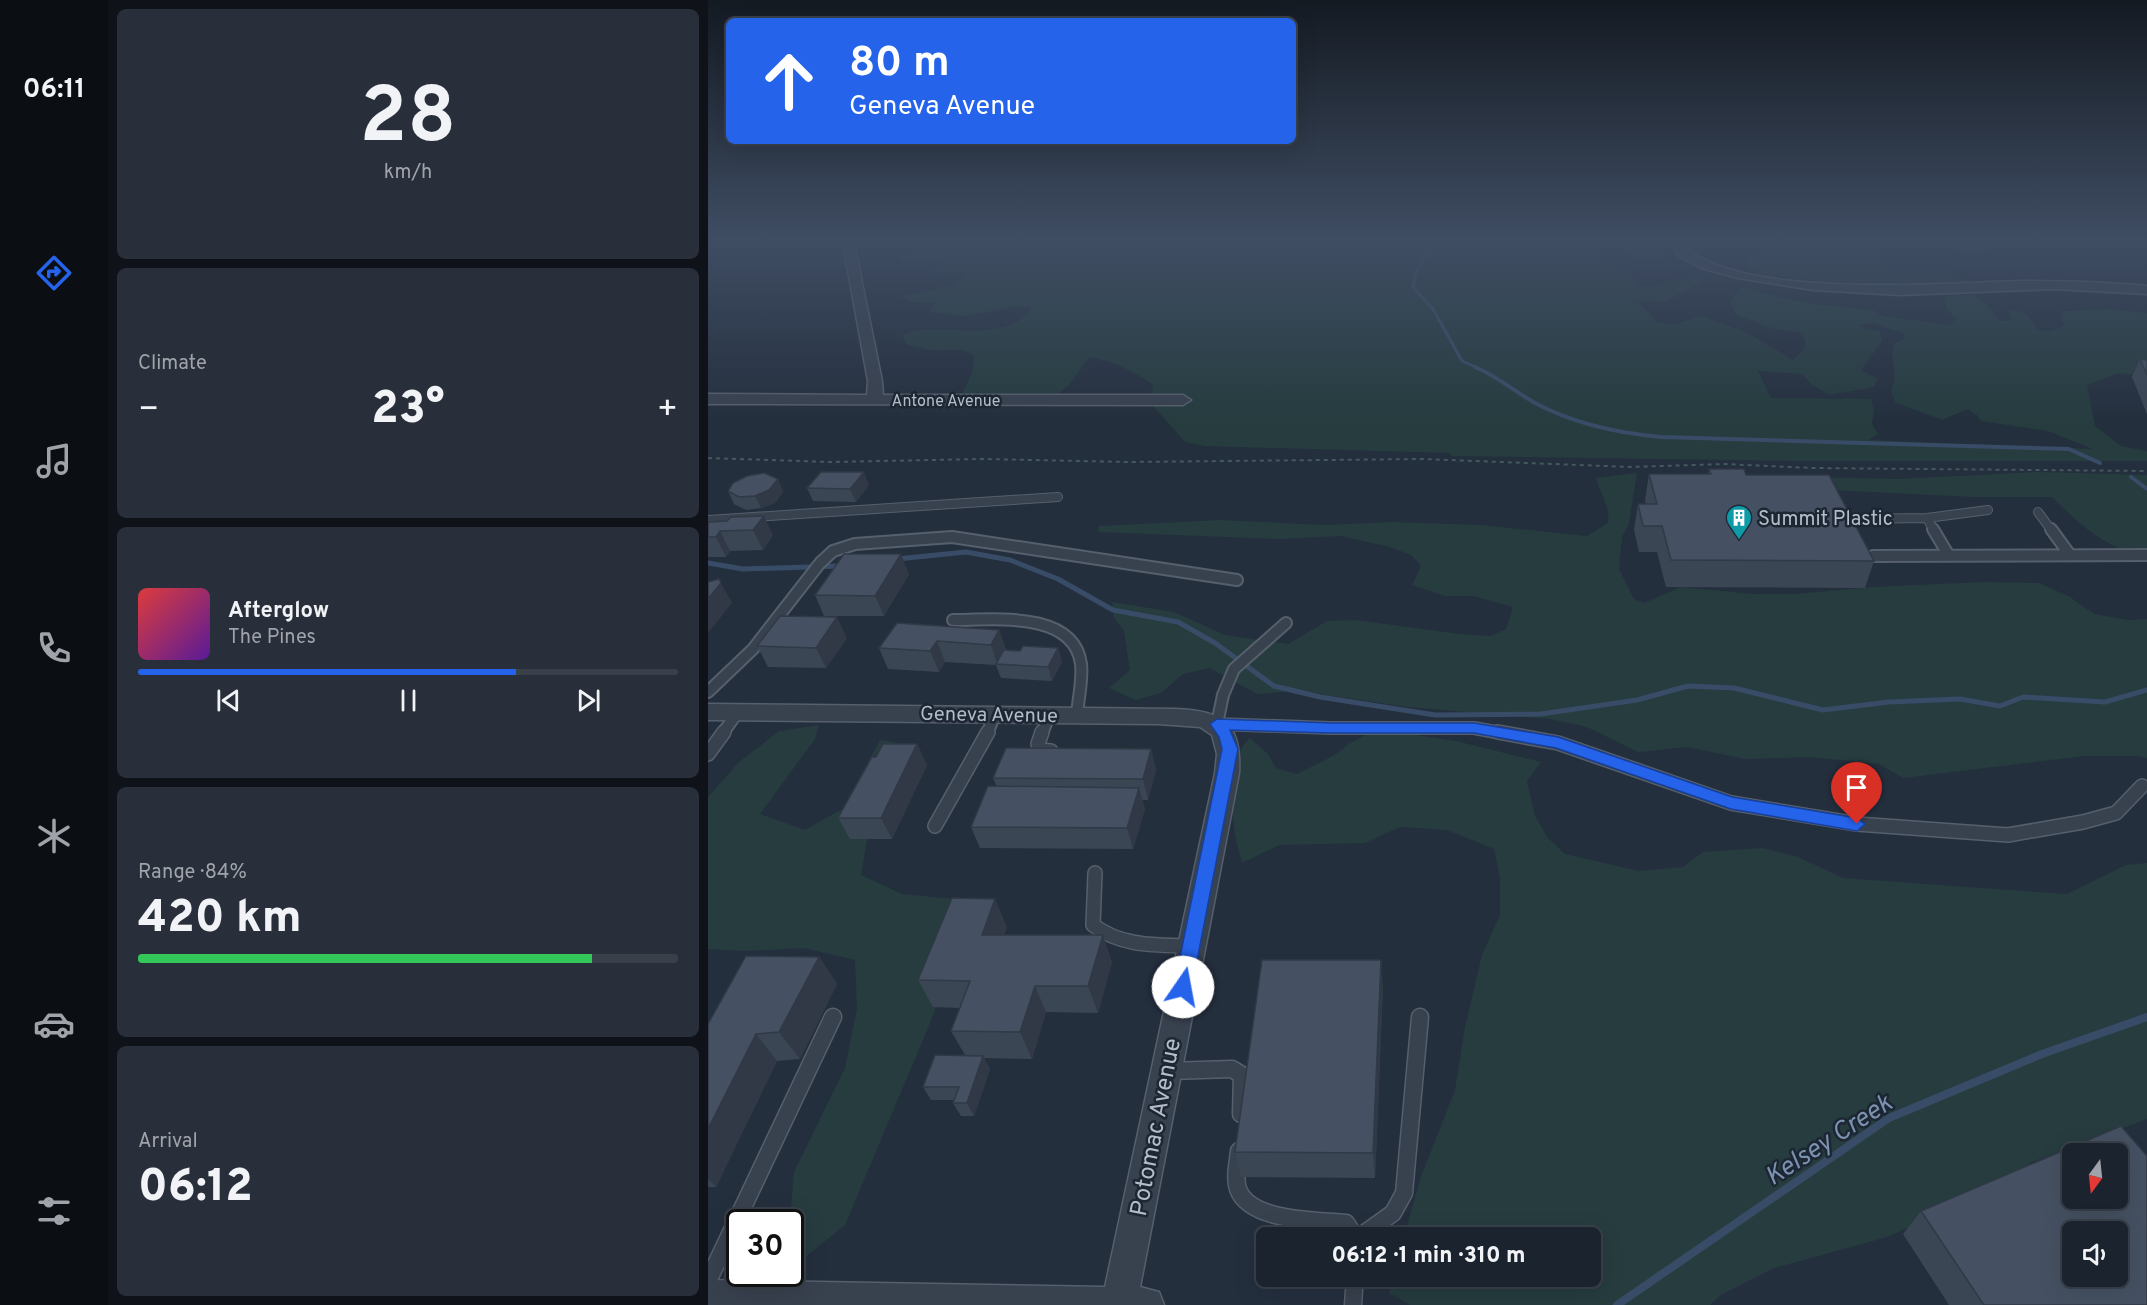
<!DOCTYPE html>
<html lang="en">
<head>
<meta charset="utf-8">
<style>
	:root { --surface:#1b232e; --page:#282f3a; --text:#f1f3f6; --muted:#a0a4aa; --line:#39404a; --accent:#2563eb }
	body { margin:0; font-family:Overpass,sans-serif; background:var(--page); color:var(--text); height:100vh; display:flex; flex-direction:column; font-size:22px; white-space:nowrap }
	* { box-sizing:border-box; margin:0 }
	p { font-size:20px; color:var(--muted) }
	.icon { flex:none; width:33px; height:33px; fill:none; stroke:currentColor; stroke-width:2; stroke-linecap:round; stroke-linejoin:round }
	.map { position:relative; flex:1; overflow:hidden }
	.panel { display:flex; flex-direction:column; gap:9px; padding:9px; background:#0f1319; width:600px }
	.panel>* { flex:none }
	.banner { position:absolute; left:18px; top:18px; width:570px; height:126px; border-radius:9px; box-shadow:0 6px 24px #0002,0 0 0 2px var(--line); background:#2563eb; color:#fff; overflow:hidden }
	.needle { width:39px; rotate:195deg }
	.buttons { position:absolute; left:1354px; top:1143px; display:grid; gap:12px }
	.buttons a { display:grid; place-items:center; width:66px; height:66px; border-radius:9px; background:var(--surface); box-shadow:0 6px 24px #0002,0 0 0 2px var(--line); font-size:30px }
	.speed { position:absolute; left:18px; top:1209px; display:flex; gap:12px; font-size:30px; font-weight:700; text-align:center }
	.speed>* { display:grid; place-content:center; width:78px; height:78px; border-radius:50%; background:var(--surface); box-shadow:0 6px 24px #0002,0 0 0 2px var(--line); line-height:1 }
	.speed .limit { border:3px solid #111; border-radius:9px; background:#fff; color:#111 }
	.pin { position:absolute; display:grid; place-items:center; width:51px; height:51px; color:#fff; margin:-62px -26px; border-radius:50% 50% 50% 0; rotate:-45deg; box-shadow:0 0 6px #0007 }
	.pin .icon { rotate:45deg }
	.me { position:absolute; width:66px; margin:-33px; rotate:12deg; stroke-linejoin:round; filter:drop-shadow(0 0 4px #0008) }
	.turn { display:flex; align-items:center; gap:21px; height:126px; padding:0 24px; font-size:27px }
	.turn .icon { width:78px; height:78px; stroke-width:2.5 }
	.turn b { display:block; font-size:42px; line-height:51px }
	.big { font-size:45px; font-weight:800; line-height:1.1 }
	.panel .widget { flex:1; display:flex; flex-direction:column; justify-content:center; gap:9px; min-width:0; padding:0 21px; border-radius:9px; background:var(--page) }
	.panel .dial { align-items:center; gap:0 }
	.dial b { font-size:78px; line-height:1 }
	.song { display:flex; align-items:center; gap:18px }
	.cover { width:72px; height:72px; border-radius:9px; background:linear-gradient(135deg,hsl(0 70% 55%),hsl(270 70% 35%)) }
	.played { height:6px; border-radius:3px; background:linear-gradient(90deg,var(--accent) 70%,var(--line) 70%) }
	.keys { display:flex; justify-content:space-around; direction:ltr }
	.heat { display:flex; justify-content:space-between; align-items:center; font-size:33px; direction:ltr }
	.charge { height:9px; border-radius:4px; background:linear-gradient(90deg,#34c759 84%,var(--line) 0) }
	.trip { position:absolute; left:548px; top:1227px; width:345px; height:60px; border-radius:9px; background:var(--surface); box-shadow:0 6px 24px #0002,0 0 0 2px var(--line); font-weight:800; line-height:60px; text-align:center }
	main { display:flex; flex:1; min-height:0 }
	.tabs { display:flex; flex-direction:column; width:108px; justify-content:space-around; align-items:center; background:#0b0e12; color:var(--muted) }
	.tabs .icon { width:42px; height:42px }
	.tabs .active { color:var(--accent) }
	.tabs b { font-size:27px; color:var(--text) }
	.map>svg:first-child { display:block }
</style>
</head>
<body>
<main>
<nav class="tabs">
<b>06:11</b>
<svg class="icon active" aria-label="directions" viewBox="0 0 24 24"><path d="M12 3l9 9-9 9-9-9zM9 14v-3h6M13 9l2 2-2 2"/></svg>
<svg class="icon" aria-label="music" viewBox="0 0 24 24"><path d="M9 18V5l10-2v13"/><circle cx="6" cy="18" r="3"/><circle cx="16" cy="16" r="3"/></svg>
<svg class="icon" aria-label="phone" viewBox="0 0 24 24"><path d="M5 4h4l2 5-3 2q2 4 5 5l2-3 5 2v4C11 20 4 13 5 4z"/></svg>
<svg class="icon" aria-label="climate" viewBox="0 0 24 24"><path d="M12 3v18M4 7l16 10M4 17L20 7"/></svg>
<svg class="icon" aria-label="car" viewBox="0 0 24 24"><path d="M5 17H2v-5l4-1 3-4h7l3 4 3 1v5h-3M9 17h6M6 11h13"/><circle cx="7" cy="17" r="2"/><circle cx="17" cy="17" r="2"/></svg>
<svg class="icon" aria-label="filters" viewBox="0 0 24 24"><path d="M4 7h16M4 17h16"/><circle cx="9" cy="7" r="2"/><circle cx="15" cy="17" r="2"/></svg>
</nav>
<section class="panel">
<div class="widget dial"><b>28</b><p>km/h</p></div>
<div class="widget"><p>Climate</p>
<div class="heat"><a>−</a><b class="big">23°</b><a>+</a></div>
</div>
<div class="widget">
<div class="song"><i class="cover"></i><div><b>Afterglow</b><p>The Pines</p></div></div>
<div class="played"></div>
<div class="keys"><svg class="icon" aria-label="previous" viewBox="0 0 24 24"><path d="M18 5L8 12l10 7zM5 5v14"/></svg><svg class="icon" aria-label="pause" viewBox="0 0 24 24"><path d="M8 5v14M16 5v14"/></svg><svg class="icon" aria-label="next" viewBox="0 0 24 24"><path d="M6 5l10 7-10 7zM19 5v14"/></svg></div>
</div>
<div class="widget"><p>Range · 84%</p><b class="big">420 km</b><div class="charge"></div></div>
<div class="widget"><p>Arrival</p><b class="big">06:12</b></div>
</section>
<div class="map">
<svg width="1439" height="1305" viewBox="0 0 1439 1305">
	<rect width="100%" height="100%" fill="#242f3e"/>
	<path fill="#263c3f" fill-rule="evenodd" d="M203,238H452L457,245L495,242L508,238H941L957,251L950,259L927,258C915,245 904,246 887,251L891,261C907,267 927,266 928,286C956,290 972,272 999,278L957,302L929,301L950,323L967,324L993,316L1036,331L1085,360L1097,348V339L1091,332L1065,329L1028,315L1022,301L1033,287L1097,303L1165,310L1174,316L1241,325L1249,320L1238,308L1236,296L1265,295L1278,303L1291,321H1303L1302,310C1318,310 1322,318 1330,330L1340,332L1356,326L1353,316L1356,311L1402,309L1439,313V377L1411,373L1379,385L1387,426L1413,446L1439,451V461H1081L744,456L741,453L497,446L477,442L446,407L443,395L445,385C427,371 402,360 381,357L362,384L347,396L253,397L264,372L266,357C256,345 237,352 223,350C215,349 206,346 198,344L194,335C224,319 300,347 324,308L310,306L257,316L221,312L227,303L201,302L194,296L244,285L257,274L221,273L241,260L191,263L190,257L228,247L224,242ZM1162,323L1196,333V339L1187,343C1180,361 1192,370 1183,391L1187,402L1234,420L1260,409L1269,415L1273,421L1340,431L1385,449L1160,440L1170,434L1164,424L1166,411L1163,399L1063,398L1050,371L1094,374L1104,385L1122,395L1166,387L1170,379L1153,370L1174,341L1172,331L1158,330L1152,325Z
		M1063,238H1174L1172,259L1186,270C1215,268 1238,265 1262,282C1188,287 1116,286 1043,271L1037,260L1064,248Z
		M1243,238H1306L1292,247L1268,253L1243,250Z
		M1331,472L1439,475V559C1394,544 1377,530 1344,497H1266L940,481L951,478L1060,476L1189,479Z
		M929,473L921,523L914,537L911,569L926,599L936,603L973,587L1045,594H1089L1164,587L1277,582L1331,583L1362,597L1386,614L1421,620L1439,619V758L1430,756H1376L1195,778L1171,764L1102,757L1037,759L979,747L930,752L879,727L842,719L700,707L590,691L549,694L502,668L475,674L453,693L428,700L401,688L422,670L416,631L406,618L404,602L466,612L517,635L580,644L619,621L648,620L751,634L782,636L798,629L805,607L765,596H737L704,585L713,566L703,555L682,547L633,536L571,539L390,532L391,526L512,520L617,525L685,522L773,525L879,536L900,523C902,506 893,495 888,478Z
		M111,725L107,739L52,814L97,830L134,809L172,740L188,742L171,767L153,875L194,894L246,899L261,919L220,1028L137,1225L90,1263L83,1207L86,1172L137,1068L149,1009L147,960L96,948L37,951L0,949V797L31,762L71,731Z
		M694,733L748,741L833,762L819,781L827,816L839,837L857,854L931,871L975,867L995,852L1054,848L1090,857L1135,878L1359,894L1418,865L1439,863V1119L1324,1162L1290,1188L1179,1237L1066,1268L1013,1295L1002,1305H702L681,1293L686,1277L882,1276V1238L696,1237L712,1179L747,1090L757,1027L774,955L792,915V878L786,849L739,830L692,827L657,843L571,845L534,863C524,830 514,764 542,738L560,754L568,768L589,774L625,756L641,744L660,734Z"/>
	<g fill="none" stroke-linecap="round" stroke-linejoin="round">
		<path stroke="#394c67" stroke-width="3" d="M729,238L709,270L705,287L725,309L754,361L770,368"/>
		<path stroke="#394c67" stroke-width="4" d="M767,367C789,376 806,391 827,403C866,424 909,433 953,437L1361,449L1392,463
			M1423,477L1439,489"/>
		<path stroke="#394c67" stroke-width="5" d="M189,559L258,552L302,560L350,579L405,610L470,622L507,643L566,686L612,697L727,715L833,714L929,700L980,686L1026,688L1115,710L1181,702L1252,699L1292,706L1315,697L1397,702L1439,690
			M0,563L35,569L132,566"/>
		<path stroke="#394c67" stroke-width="8" d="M909,1305L1181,1118L1334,1054L1439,1017"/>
		<defs>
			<path id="service-far3" d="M1330,512L1344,531
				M1219,518L1226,531
				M1138,519L1219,518L1280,510
				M0,520L350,497"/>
			<path id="service-far2" d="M1225,529L1241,556
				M1343,529L1362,555
				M1165,556L1439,555
				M245,620C284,620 366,610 373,664C375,680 370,699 369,715
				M578,623L526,669L515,695L509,724L623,728H766L798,734
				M0,692L45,649L112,563L125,551L147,544L244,537L529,580
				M14,734L30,712
				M279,734L287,714
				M334,734L341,715"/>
			<path id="service-far1" d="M334,732L330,744L333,750L343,751
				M790,732L850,743L1023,803L1149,824L1300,835L1375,822L1408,813L1434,786
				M0,754L16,732
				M227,826L280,732
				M387,873L385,925C414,947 448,945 483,946"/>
			<path id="service" d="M462,1071L524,1069L534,1075L533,1114
				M531,1151C530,1163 526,1177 530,1189C542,1222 609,1220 638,1223L648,1238
				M650,1238L685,1213L696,1193L712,1017
				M0,1281L125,1017
				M645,1305L647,1276"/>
			<path id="minor" d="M134,238H145L174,381L175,395H475L483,400L475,405L0,404V394L159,395L160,381Z
				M960,238H971C1013,303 1243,282 1316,281C1357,281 1398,282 1439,286V294L1347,289L1192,295L1105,290L1030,278L993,268L971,256Z
				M0,704L467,709C515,711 534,722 531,773L432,1287L451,1292L456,1305H0V1280L397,1287L507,773L509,754L504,735L492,727L450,724L0,720Z"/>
		</defs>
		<use href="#service-far3" stroke="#565f6c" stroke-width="10"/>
		<use href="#service-far2" stroke="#565f6c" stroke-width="14"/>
		<use href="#service-far1" stroke="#565f6c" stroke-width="16"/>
		<use href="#service" stroke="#565f6c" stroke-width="19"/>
		<use href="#minor" stroke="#565f6c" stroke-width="3"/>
		<path stroke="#44595c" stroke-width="2" stroke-dasharray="4 4" stroke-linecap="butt" d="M0,458L123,462L274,459L419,462L715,459L923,467L1016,464L1104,468L1439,471"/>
		<use href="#service-far3" stroke="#38414e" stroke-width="8"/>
		<use href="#service-far2" stroke="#38414e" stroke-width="10"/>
		<use href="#service-far1" stroke="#38414e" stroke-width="13"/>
		<use href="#service" stroke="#38414e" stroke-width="16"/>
		<use href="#minor" fill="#38414e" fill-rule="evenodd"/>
	</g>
	<path fill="#3b4654" d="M1432,359L1439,360V414L1424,377Z
		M1001,469L1038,475L1166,561L1157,588L958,587L949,552H931L926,530L930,504H938L937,500L941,474H1000Z
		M70,479L75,492L67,503L53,508L38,510L26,504L20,491Z
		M161,485L148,502L105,501L99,488Z
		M19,521L65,535L55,550L22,551L18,557H0V522Z
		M201,574L176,616H116L107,595Z
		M291,630L298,650L312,651L350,648L354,662L344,681L293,678L288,665L237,662L231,672L180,669L171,648Z
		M139,638L118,668L60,667L49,646Z
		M209,744L219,765L184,839H142L130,818L168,757Z
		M443,749L448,770L440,800H434L437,809L425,849L272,848L263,827L289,787L285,778Z
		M299,927L296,935L404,962L390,1013L338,1012L324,1059L276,1058L282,1069L266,1116H253L245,1103L246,1100H223L215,1087L257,1055L243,1031L252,1008L225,1007L210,980Z
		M111,957L129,984L92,1059L69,1061L8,1187H0V1024Z
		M675,987L667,1178L533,1177L527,1152Z
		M1213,1211L1439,1305H1241L1195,1234Z"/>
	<path fill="#303945" d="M156,472L161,485L148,502L142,489Z
		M70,479L75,492L67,503L53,508L47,496Z
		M56,516L65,535L55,550L45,530Z
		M12,531L22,551L18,557L8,537Z
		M193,554L201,574L176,616L167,596Z
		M13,583L24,603L0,633V599Z
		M129,617L139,638L118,668L108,648Z
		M291,630L298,651L289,664L283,645Z
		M229,641L237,662L231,672L222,651Z
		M350,648L354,662L344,681L340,667Z
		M209,744L219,765L184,839L173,818Z
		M443,749L448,770L440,800L435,779Z
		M431,788L437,809L425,849L419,828Z
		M287,899L299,927L286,962L274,935Z
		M395,935L404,962L390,1013L380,986Z
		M111,957L129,984L92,1059L71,1032Z
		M673,960L675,987L667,1178L665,1153Z
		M327,986L338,1012L324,1059L312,1032Z
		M48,1034L69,1061L8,1187L0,1179V1129Z
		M275,1056L282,1069L266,1116L259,1103Z"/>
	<path fill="#455162" stroke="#303945" stroke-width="1.5" fill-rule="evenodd" d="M1432,359L1439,360V375Z
		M1001,469H1036L1038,475H1121L1166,561L963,560L954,526H935L930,504H949L941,474H1003Z
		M113,472H156L142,489L99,488Z
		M56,473L70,479L61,490L47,496L31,497L20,491L25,483L39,476Z
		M56,516L45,530L12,531L8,537H0V522L19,521L23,517Z
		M136,554H193L167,596L107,595Z
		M11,579L13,583L0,599V582Z
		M72,616L129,617L108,648L49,646Z
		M189,623L291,630L283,645L229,641L222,651L171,648Z
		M315,646L350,648L340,667L288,664L296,650L312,651Z
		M175,744H209L173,818H130L164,757H168Z
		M298,748L443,749L435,779L285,778Z
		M280,786L431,788L419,828L263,827Z
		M244,898L287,899L274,935H395L380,986H327L312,1032L243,1031L262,981L210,980Z
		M38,956L111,957L71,1032L48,1034L0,1129V1024Z
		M554,960H673L665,1153L527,1152Z
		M227,1055L275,1056L259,1103H245L251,1087H215Z
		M1413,1126L1439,1156V1305H1276L1213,1211ZM1365,1154H1410V1198H1365ZM1365,1232H1410V1276H1365Z"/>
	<linearGradient id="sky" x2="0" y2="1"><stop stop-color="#141a22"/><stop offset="0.57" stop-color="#3f4d63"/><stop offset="1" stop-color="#3f4d63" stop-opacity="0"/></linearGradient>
	<rect width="1439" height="420" fill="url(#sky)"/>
	<path fill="#2563eb" stroke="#184099" stroke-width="1.5" d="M509,719L623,723H766L850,737L1024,797L1149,818L1157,824L1149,831L1023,809L848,748L766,733H623L522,730L530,749L484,987L482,993L475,996L468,993L466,987L514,749L511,737L502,724Z"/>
	<defs>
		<symbol id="building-pin" viewBox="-11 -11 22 30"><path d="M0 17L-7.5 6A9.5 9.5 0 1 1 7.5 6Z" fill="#0f9aa8" stroke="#1d2633"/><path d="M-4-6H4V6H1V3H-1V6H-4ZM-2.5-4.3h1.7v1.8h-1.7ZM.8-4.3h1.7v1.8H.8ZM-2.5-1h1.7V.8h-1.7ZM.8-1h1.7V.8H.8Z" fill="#fff"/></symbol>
	</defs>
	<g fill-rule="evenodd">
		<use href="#building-pin" x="1016" y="503" width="30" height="40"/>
	</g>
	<g text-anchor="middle" stroke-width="5" stroke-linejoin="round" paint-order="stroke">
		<g font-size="16" fill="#b4bcc9" stroke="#1d2633">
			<text x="238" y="406">Antone Avenue</text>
		</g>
		<g font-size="20" fill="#b4bcc9" stroke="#1d2633" text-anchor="start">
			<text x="1050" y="525">Summit Plastic</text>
		</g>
		<g font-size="20" fill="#b4bcc9" stroke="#1d2633">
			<text transform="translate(281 714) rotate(1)" y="7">Geneva Avenue</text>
		</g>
		<g font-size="24" fill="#b4bcc9" stroke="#1d2633">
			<text transform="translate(447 1127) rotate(-79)" y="8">Potomac Avenue</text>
		</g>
		<g font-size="26" font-style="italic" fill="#7c92b1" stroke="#1d2633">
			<text transform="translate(1120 1139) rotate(-33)" y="9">Kelsey Creek</text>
		</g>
	</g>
</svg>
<div class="buttons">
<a><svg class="needle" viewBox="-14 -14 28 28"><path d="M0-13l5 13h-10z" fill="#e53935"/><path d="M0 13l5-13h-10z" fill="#a0a4aa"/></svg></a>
<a><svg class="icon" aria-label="sound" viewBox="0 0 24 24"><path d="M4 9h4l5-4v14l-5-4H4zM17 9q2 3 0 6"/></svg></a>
</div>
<div class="speed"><div class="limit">30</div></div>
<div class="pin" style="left:1149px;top:824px;background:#d93025"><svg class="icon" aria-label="arrive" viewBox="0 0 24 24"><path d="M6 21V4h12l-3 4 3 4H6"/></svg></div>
<svg class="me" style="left:475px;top:987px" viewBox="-20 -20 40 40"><circle r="19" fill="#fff"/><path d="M0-13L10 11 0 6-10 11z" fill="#2563eb"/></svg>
<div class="trip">06:12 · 1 min · 310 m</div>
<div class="banner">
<div class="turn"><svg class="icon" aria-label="ahead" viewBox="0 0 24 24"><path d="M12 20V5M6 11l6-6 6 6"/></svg><div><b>80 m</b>Geneva Avenue</div></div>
</div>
</div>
</main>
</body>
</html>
